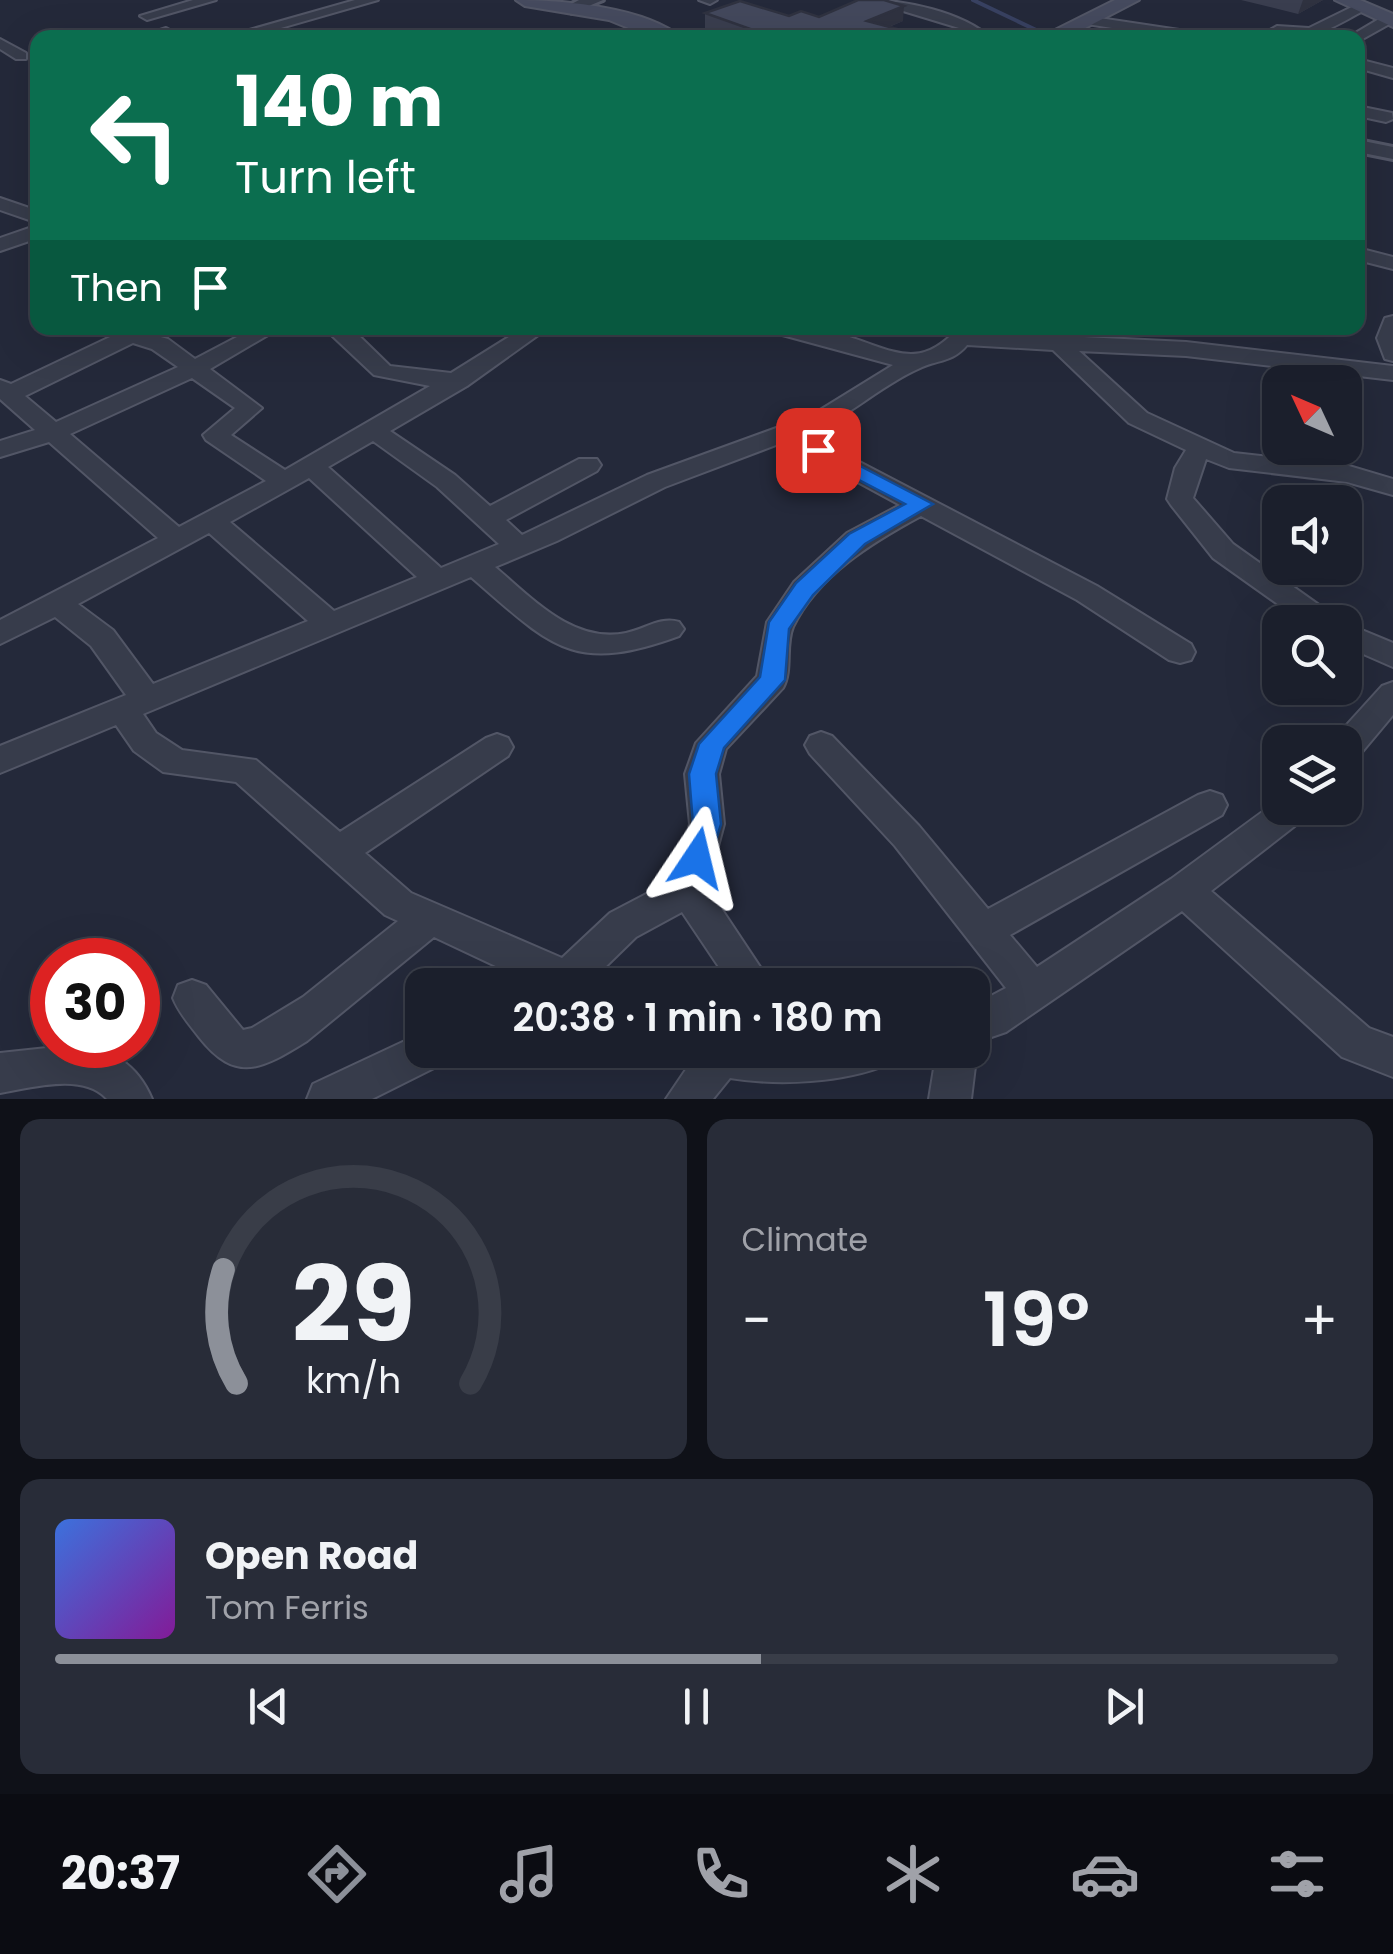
<!DOCTYPE html>
<html lang="en">
<head>
<meta charset="utf-8">
<style>
	:root { --surface:#1b1f2c; --page:#282c38; --text:#f1f3f6; --muted:#a0a2a9; --line:#393d48; --accent:#8c9099 }
	body { margin:0; font-family:Poppins,sans-serif; background:var(--page); color:var(--text); height:100vh; display:flex; flex-direction:column; font-size:38px; white-space:nowrap }
	* { box-sizing:border-box; margin:0 }
	p { font-size:32px; color:var(--muted) }
	.icon { flex:none; width:55px; height:55px; fill:none; stroke:currentColor; stroke-width:2; stroke-linecap:round; stroke-linejoin:round }
	.map { position:relative; height:1099px; overflow:hidden }
	.panel { display:flex; flex-direction:column; gap:20px; padding:20px; background:#0f1118; flex:1 }
	.panel>* { flex:none }
	.hud { position:absolute; left:30px; top:30px; width:1335px; height:305px; border-radius:20px; box-shadow:0 10px 40px #0002,0 0 0 2px var(--line); background:#0b6e4f; color:#fff; overflow:hidden }
	.needle { width:65px; rotate:314deg }
	.buttons { position:absolute; left:1262px; top:365px; display:grid; gap:20px }
	.buttons a { display:grid; place-items:center; width:100px; height:100px; border-radius:20px; background:var(--surface); box-shadow:0 10px 40px #0002,0 0 0 2px var(--line); font-size:50px }
	.speed { position:absolute; left:30px; top:938px; display:flex; gap:20px; font-size:50px; font-weight:700; text-align:center }
	.speed>* { display:grid; place-content:center; width:130px; height:130px; border-radius:50%; background:var(--surface); box-shadow:0 10px 40px #0002,0 0 0 2px var(--line); line-height:1 }
	.speed .limit { border:15px solid #d22; background:#fff; color:#111 }
	.pin { position:absolute; display:grid; place-items:center; width:85px; height:85px; color:#fff; margin:-42px; border-radius:20px; box-shadow:0 5px 15px #0006 }
	.me { position:absolute; width:110px; margin:-55px; rotate:10deg; stroke-linejoin:round; filter:drop-shadow(0 0 8px #0008) }
	.turn { display:flex; align-items:center; gap:35px; height:210px; padding:0 40px; font-size:45px }
	.turn .icon { width:130px; height:130px; stroke-width:2.5 }
	.turn b { display:block; font-size:70px; line-height:85px }
	.then { display:flex; align-items:center; height:95px; padding:0 40px; background:#0003; gap:20px; font-size:38px }
	.big { font-size:75px; font-weight:600; line-height:1.1 }
	.panel .tile { flex:1; display:flex; flex-direction:column; justify-content:center; gap:15px; min-width:0; padding:0 35px; border-radius:20px; background:var(--page) }
	.panel .dial { align-items:center; gap:0 }
	.dial svg { height:260px; overflow:visible; fill:none; stroke:var(--line); stroke-width:7; stroke-linecap:round; text-anchor:middle }
	.dial text { fill:var(--text); stroke:none }
	.song { display:flex; align-items:center; gap:30px }
	.cover { width:120px; height:120px; border-radius:15px; background:linear-gradient(135deg,hsl(220 70% 55%),hsl(290 70% 35%)) }
	.played { height:10px; border-radius:5px; background:linear-gradient(90deg,var(--accent) 55%,var(--line) 55%) }
	.keys { display:flex; justify-content:space-around; direction:ltr }
	.heat { display:flex; justify-content:space-between; align-items:center; font-size:55px; direction:ltr }
	.panel .tiles { flex:1; display:grid; gap:20px; grid-template-columns:1fr 1fr }
	.tile:last-child { grid-column:span 2 }
	.trip { position:absolute; left:405px; top:968px; width:585px; height:100px; border-radius:20px; background:var(--surface); box-shadow:0 10px 40px #0002,0 0 0 2px var(--line); font-weight:600; line-height:100px; text-align:center }
	.tab-bar { display:flex; height:160px; justify-content:space-around; align-items:center; background:#0b0c12; color:var(--muted) }
	.tab-bar .icon { width:70px; height:70px }
	.tab-bar .current { color:var(--accent) }
	.tab-bar b { font-size:45px; color:var(--text) }
	.map>svg:first-child { display:block }
</style>
</head>
<body>
<div class="map">
<svg width="1393" height="1099" viewBox="0 0 1393 1099">
	<rect width="100%" height="100%" fill="#24293a"/>
	<g fill="none" stroke-linecap="round" stroke-linejoin="round">
		<path stroke="#384161" stroke-width="4" d="M973,0L1053,38"/>
		<defs>
			<path id="minor" d="M193,0H216L147,20L140,16Z
				M355,0H378L246,38H221Z
				M699,0H717L710,4Z
				M867,0C905,0 962,12 991,38H973L959,28Z
				M1360,3L1367,7L1365,10C1336,25 1302,50 1270,30L1277,26L1309,28Z
				M1086,16L1206,34L1213,38H1174L1081,23L1079,20Z
				M1384,16H1393V22L1359,41L1347,38Z
				M166,28L173,32L171,35L136,38Z
				M0,39L26,53V59H16L0,49Z
				M1358,59L1393,68V78L1358,68Z
				M1358,106L1392,113L1393,119L1386,122L1358,116Z
				M0,198L38,211V223L0,210Z
				M38,225V238L0,251V238Z
				M1358,248L1393,257V269L1358,260Z
				M1393,316V361L1385,359L1377,338L1385,318Z
				M129,328H156L150,334L168,339L195,359L254,328H280L210,369L262,408L231,435L285,470L430,386L374,375L324,328H351L390,366L451,373L523,328H548L467,386L390,431L455,475L490,506L579,459H597L601,465L597,471L506,520L522,535L647,475L812,415L893,365L775,333L772,328L824,331L849,328L843,335C893,350 919,372 958,328H980L977,332L1186,342L1393,366V380L1186,356L1079,351L1147,413L1234,453L1349,466L1393,479V495L1347,482L1229,468L1206,459L1193,498L1233,544L1333,615L1338,622H1303L1213,558L1171,505L1167,499L1175,468L1186,450L1129,423L1053,350L967,345C952,363 938,359 918,369C878,387 847,419 806,434L1097,586L1191,644L1195,652L1191,660L1180,663L1169,660L1077,600L921,516C873,542 818,575 793,627C785,646 793,670 783,688L726,749L719,774L724,824L707,887L772,985H731L682,912L636,937L597,975L601,985H536L434,937L307,1041C262,1069 236,1084 199,1037C189,1024 179,1013 173,998L178,985L192,980L206,985L243,1030L252,1028L303,997L398,921L385,915L236,782L163,772L134,751L116,725L0,773V746L126,695L91,646L55,617L0,644V620L158,538L49,442L0,457V441L35,430L0,399V380L11,384ZM133,343L152,349L178,367L56,422L25,396ZM192,378L235,408L203,435L206,440L266,481L179,527L70,434ZM373,441L437,487L499,544L441,568L328,467ZM784,442L900,505L847,533L794,582L767,622L757,676L696,743L685,774L690,824L673,880L610,913L562,958L411,893L365,853L508,756L513,747L508,738L497,734L486,738L340,832L256,760L182,750L156,733L143,714L471,577C551,646 572,675 679,636L684,629L679,622C661,616 645,629 626,633C573,644 532,598 495,567L557,541L665,487ZM309,478L417,577L334,611L230,522ZM209,533L308,621L153,684L113,630L78,604Z
				M1345,623L1393,643V667L1345,646Z
				M1393,682V715L1357,758L1345,762V742L1333,740L1382,686Z
				M821,732L832,736L919,826L988,909L1198,795L1210,791L1222,795L1227,805L1222,815L1010,935L1037,967L1171,879L1280,799V808H1310L1305,818L1211,891L1369,1028L1393,1037V1077L1342,1057L1182,911L1006,1032L974,1043L977,1050L971,1099H929L937,1050H972V1006L1006,988L895,846L810,754L805,745L810,736Z
				M422,1033V1050H448L442,1064L372,1099H307L313,1084Z
				M75,1045C113,1050 137,1064 152,1099H107C83,1072 31,1088 0,1093V1053Z
				M681,1050H895L889,1064C843,1083 779,1086 730,1078L713,1099H666L689,1065Z"/>
			<path id="tertiary" d="M579,0H603L572,13L564,8Z
				M1358,140L1393,147V159L1358,152Z"/>
			<path id="secondary" d="M516,0C562,0 646,7 682,38H653L609,20L525,6Z
				M1115,0H1139L1066,38H1039Z
				M1335,0H1360L1393,14V27Z"/>
		</defs>
		<use href="#minor" stroke="#525666" stroke-width="4"/>
		<use href="#tertiary" stroke="#525666" stroke-width="6"/>
		<use href="#secondary" stroke="#525666" stroke-width="4"/>
		<use href="#minor" fill="#373c4b" fill-rule="evenodd"/>
		<use href="#tertiary" fill="#373c4b" fill-rule="evenodd"/>
		<use href="#secondary" fill="#454a5e" fill-rule="evenodd"/>
	</g>
	<path fill="#3a3e4f" d="M1241,0H1323L1298,14Z
		M705,13L903,21L889,27L905,31L904,38H731L705,28Z"/>
	<path fill="#2f3240" d="M1303,0H1323L1298,14Z
		M904,6L903,21L866,36L867,21Z
		M905,31L904,38H890Z"/>
	<path fill="#43485c" stroke="#2f3240" stroke-width="2.5" d="M858,0H884L904,6L867,21L905,31L890,38H767L770,36L705,13L740,1L789,16L801,11L819,17Z"/>
	<path fill="#1a73e8" stroke="#114b97" stroke-width="2.5" d="M818,444L933,504L865,544L813,595L789,629L785,680L724,748L716,774L721,824L708,866L697,870L687,866L683,858L693,824L689,774L699,744L760,677L769,622L796,583L849,534L905,504L811,455L808,450L811,446Z"/>
</svg>
<div class="buttons">
<a><svg class="needle" viewBox="-14 -14 28 28"><path d="M0-13l5 13h-10z" fill="#e53935"/><path d="M0 13l5-13h-10z" fill="#a0a2a9"/></svg></a>
<a><svg class="icon" aria-label="sound" viewBox="0 0 24 24"><path d="M4 9h4l5-4v14l-5-4H4zM17 9q2 3 0 6"/></svg></a>
<a><svg class="icon" aria-label="search" viewBox="0 0 24 24"><circle cx="10" cy="10" r="6"/><path d="M15 15l6 6"/></svg></a>
<a><svg class="icon" aria-label="layers" viewBox="0 0 24 24"><path d="M12 4l9 5-9 5-9-5zM3 14l9 5 9-5"/></svg></a>
</div>
<div class="speed"><div class="limit">30</div></div>
<div class="pin" style="left:818px;top:450px;background:#d93025"><svg class="icon" aria-label="arrive" viewBox="0 0 24 24"><path d="M6 21V4h12l-3 4 3 4H6"/></svg></div>
<svg class="me" style="left:697px;top:858px" viewBox="-20 -20 40 40"><path d="M0-17L14 15 0 8-14 15z" fill="#1a73e8" stroke="#fff" stroke-width="4"/></svg>
<div class="trip">20:38 · 1 min · 180 m</div>
<div class="hud">
<div class="turn"><svg class="icon" aria-label="left" viewBox="0 0 24 24"><path d="M17 20v-9H6M10 6l-5 5 5 5"/></svg><div><b>140 m</b>Turn left</div></div>
<div class="then">Then<svg class="icon" aria-label="arrive" viewBox="0 0 24 24"><path d="M6 21V4h12l-3 4 3 4H6"/></svg></div>
</div>
</div>
<section class="panel">
<div class="tiles">
<div class="tile dial"><svg viewBox="0 0 100 80">
<path d="M14 69A42 42 0 1 1 86 69"/>
<path d="M14 69A42 42 0 0 1 10 34" stroke="#8c9099"/>
<text x="50" y="56" font-size="32" font-weight="700">29</text>
<text x="50" y="72" font-size="11">km/h</text>
</svg></div>
<div class="tile"><p>Climate</p>
<div class="heat"><a>−</a><b class="big">19°</b><a>+</a></div>
</div>
<div class="tile">
<div class="song"><i class="cover"></i><div><b>Open Road</b><p>Tom Ferris</p></div></div>
<div class="played"></div>
<div class="keys"><svg class="icon" aria-label="previous" viewBox="0 0 24 24"><path d="M18 5L8 12l10 7zM5 5v14"/></svg><svg class="icon" aria-label="pause" viewBox="0 0 24 24"><path d="M8 5v14M16 5v14"/></svg><svg class="icon" aria-label="next" viewBox="0 0 24 24"><path d="M6 5l10 7-10 7zM19 5v14"/></svg></div>
</div>
</div>
</section>
<nav class="tab-bar">
<b>20:37</b>
<svg class="icon current" aria-label="directions" viewBox="0 0 24 24"><path d="M12 3l9 9-9 9-9-9zM9 14v-3h6M13 9l2 2-2 2"/></svg>
<svg class="icon" aria-label="music" viewBox="0 0 24 24"><path d="M9 18V5l10-2v13"/><circle cx="6" cy="18" r="3"/><circle cx="16" cy="16" r="3"/></svg>
<svg class="icon" aria-label="phone" viewBox="0 0 24 24"><path d="M5 4h4l2 5-3 2q2 4 5 5l2-3 5 2v4C11 20 4 13 5 4z"/></svg>
<svg class="icon" aria-label="climate" viewBox="0 0 24 24"><path d="M12 3v18M4 7l16 10M4 17L20 7"/></svg>
<svg class="icon" aria-label="car" viewBox="0 0 24 24"><path d="M5 17H2v-5l4-1 3-4h7l3 4 3 1v5h-3M9 17h6M6 11h13"/><circle cx="7" cy="17" r="2"/><circle cx="17" cy="17" r="2"/></svg>
<svg class="icon" aria-label="filters" viewBox="0 0 24 24"><path d="M4 7h16M4 17h16"/><circle cx="9" cy="7" r="2"/><circle cx="15" cy="17" r="2"/></svg>
</nav>
</body>
</html>
